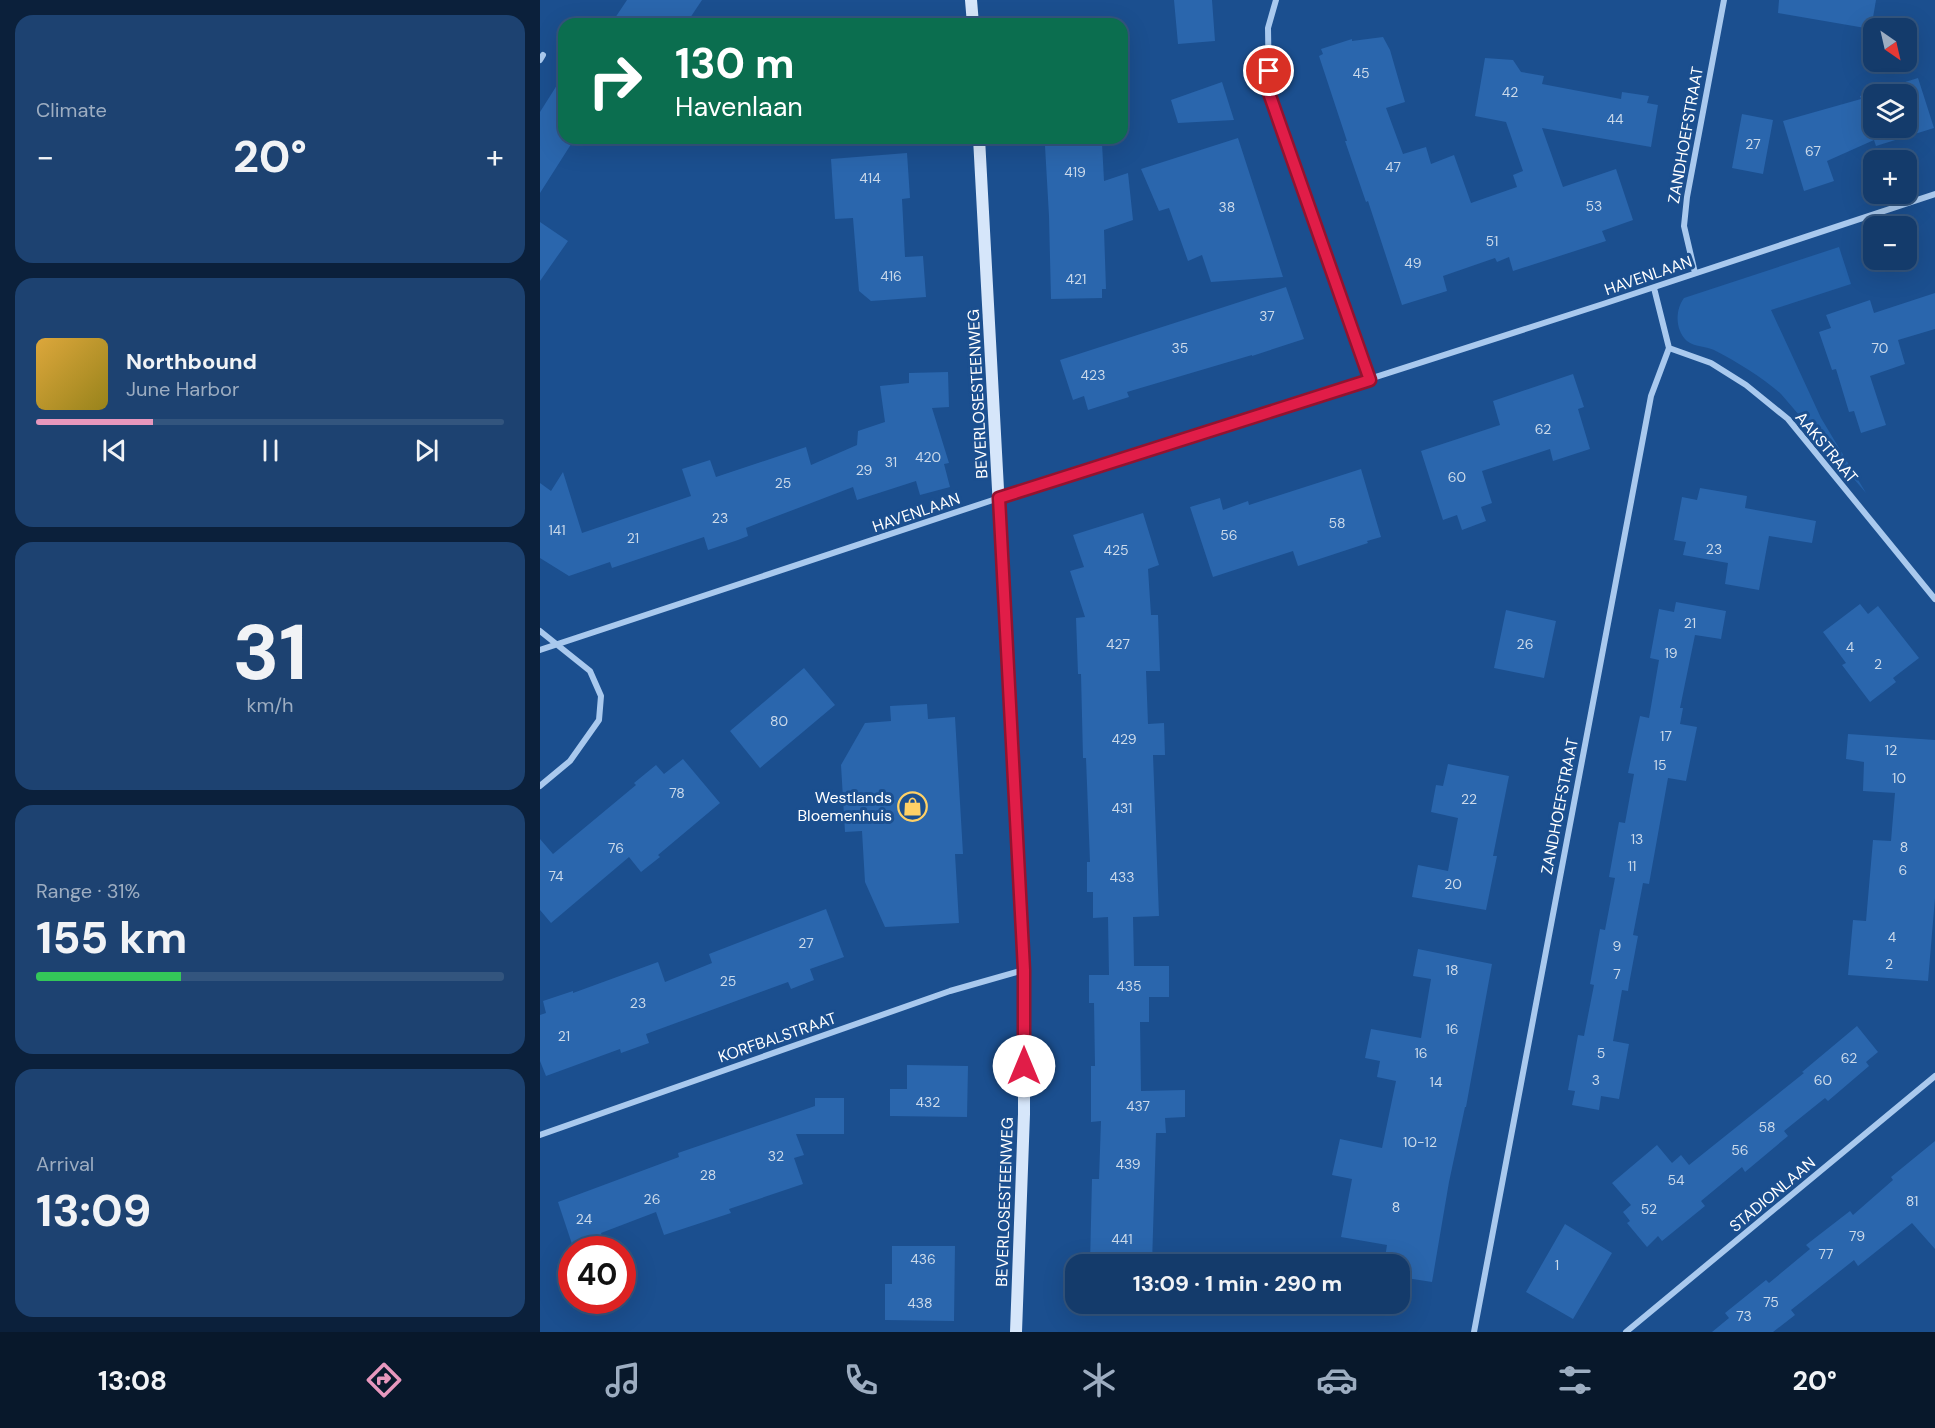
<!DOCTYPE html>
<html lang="en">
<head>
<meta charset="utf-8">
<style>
	:root { --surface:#143b6b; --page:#1d4271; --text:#f1f3f6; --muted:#9dadc1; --line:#33557e; --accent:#e797bd }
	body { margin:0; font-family:"DM Sans",sans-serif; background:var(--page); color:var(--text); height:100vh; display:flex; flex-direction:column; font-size:22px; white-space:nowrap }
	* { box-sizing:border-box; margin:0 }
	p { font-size:20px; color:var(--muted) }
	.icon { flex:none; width:33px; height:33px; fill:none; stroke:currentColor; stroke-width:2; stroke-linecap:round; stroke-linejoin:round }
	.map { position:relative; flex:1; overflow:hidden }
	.side { display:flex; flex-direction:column; gap:15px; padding:15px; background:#0b203b; width:540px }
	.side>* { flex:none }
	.banner { position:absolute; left:18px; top:18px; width:570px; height:126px; border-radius:18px; box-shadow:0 6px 24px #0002,0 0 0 2px var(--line); background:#0b6e4f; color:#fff; overflow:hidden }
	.needle { width:39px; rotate:146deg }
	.fabs { position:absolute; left:1323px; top:18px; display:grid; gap:12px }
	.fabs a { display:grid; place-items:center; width:54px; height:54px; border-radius:12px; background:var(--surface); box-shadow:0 6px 24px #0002,0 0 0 2px var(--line); font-size:30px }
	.speed { position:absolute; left:18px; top:1236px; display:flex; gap:12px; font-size:30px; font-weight:700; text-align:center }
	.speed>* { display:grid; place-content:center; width:78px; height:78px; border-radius:50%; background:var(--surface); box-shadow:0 6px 24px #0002,0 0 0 2px var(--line); line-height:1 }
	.speed .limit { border:9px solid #d22; background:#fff; color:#111 }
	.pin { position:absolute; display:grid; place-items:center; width:51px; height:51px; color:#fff; margin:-26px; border:3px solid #fff; border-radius:50%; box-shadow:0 2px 6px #0007 }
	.me { position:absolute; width:66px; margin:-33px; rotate:0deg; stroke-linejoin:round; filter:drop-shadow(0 0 4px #0008) }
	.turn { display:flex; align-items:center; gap:21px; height:126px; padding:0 18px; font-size:27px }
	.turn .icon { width:78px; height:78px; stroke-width:2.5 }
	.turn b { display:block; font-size:42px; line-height:51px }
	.big { font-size:45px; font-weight:700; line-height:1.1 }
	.side .tile { flex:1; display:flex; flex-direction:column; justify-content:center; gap:9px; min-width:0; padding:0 21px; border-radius:18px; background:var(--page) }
	.side .dial { align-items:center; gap:0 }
	.dial b { font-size:78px; line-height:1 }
	.song { display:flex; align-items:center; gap:18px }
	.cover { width:72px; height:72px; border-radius:9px; background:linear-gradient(135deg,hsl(40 70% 55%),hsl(50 70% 35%)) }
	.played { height:6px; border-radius:3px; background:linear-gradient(90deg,var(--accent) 25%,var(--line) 25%) }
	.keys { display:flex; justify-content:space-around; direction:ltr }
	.heat { display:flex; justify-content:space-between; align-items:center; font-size:33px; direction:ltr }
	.charge { height:9px; border-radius:4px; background:linear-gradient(90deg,#34c759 31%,var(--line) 0) }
	.trip { position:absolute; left:525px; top:1254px; width:345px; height:60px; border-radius:18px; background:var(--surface); box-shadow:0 6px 24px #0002,0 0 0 2px var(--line); font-weight:700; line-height:60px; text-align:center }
	.dock { display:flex; height:96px; justify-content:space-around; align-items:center; background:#08182b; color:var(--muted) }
	.dock .icon { width:42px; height:42px }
	.dock .current { color:var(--accent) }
	.dock b { font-size:27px; color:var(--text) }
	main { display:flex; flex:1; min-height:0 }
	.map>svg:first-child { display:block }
</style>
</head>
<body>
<main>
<section class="side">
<div class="tile"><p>Climate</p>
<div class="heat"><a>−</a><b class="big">20°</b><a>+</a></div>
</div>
<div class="tile">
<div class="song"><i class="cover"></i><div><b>Northbound</b><p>June Harbor</p></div></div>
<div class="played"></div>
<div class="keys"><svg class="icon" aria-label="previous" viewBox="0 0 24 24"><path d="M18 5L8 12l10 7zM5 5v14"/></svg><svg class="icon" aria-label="pause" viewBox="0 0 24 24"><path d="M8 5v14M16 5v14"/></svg><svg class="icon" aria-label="next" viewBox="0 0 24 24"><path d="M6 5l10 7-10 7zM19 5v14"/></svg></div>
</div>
<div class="tile dial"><b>31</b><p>km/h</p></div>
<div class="tile"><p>Range · 31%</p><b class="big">155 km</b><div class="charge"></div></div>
<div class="tile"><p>Arrival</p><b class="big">13:09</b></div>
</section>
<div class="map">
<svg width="1395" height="1332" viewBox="0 0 1395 1332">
	<rect width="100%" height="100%" fill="#1b4f8f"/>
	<path fill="#2461a8" d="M1299,247L1311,284L1231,310L1281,418L1326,493L1241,394C1222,377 1197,362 1174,350C1165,346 1155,347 1147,341C1135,330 1135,310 1144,298Z"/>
	<path fill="#2a66ad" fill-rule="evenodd" d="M87,0H162L146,24H71Z
		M634,0H672L675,41L638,44Z
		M1239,0H1336L1331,29L1238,13Z
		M843,37L850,50L865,102L846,108L863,154L886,147L891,164L914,155L931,203L977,187L973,175L983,171L966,122L935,116L945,58L973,60L981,72L1004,76L1002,84L1081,99L1082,92L1109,96L1107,103L1118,105L1111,147L1002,128L1023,187L1076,169L1093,220L1062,231L1066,241L973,271L969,257L957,262L955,258L903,276L907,291L862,305L828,201L826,202L805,141H807L779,56L783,54L781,49L812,39V41Z
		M24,74V138H35L0,193V112Z
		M1378,78L1394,128L1336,146L1334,140L1287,161L1294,181L1264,191L1243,121L1321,99L1320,96ZM1334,94H1366V128H1334Z
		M682,82L694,120L638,123L631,100Z
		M1202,114L1233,120L1223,174L1192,168Z
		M698,138L743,277L671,282L662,255L648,261L629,208L619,211L601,169Z
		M562,143L564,181L588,173L593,220L564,230L566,289H562V298L511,299L509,216L505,146Z
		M367,153L370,198L362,199L365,257L383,256L386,297L331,301L319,291L313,218L295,219L291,159Z
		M0,222L28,241L0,281Z
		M746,287L764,339L712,356V355L587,392L589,397L548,410L544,396L533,400L520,360Z
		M1395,293V329L1358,340L1365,364L1330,376L1346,425L1321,433L1314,411L1309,412L1296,369L1292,370L1279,332L1291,328L1286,315L1330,300L1334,313Z
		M408,372L409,407L392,408L409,463L404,464L410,487L380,495L376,481L317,500L313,487L206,528L208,536L198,540L168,550L164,537L72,568L70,562L29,576L0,558V483L11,491L23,472L42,533L151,496L142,469L170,460L176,477L266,447L271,465L317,445L318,431L345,422L340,386L369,383V373Z
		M1033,374L1044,407L1038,409L1050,449L1013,461L1010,449L942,471L952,503L941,507L946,521L922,530L917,515L903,520L881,451L960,425L953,401Z
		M821,469L841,537L827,541L828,543L758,566L753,551L673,577L650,507L680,498L683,510L708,501L709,505Z
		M1160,488L1207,496L1205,508L1276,521L1272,543L1229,536L1219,590L1185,584L1188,563L1143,555L1146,542L1134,540L1142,497L1157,500Z
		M603,513L619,565L608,569L611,615H618L620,671H606L608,724L624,723L625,755H613L619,916L593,917L594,966H629V997H609V1022H600L601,1091L645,1090V1117L625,1118L626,1133H616L612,1264H550L552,1179H559L561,1121L551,1122V1066H555L554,1003H549V975H569L568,917L553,918V892H547V862H550L546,758H543L541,674H538L536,618L545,617L530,571L544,567L533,535Z
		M1136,602L1186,611L1181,639L1155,635L1140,708H1143L1140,724L1157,727L1146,781L1128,778L1109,884L1103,883L1093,935L1098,936L1089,984L1088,991L1082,990L1073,1041L1089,1044L1079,1099L1061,1096L1059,1110L1032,1105L1035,1091L1028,1090L1038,1035L1044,1036L1054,985L1050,984L1060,929L1065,930L1075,878L1069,877L1079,822L1085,823L1094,774L1088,773L1100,716L1109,718L1119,660L1110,658L1119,609L1134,612Z
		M1320,604L1328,614L1338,606L1379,658L1353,678L1356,682L1330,702L1302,665L1306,663L1283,632Z
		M966,610L1016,621L1004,678L954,668Z
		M264,668L295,705L220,768L190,731Z
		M387,704L388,719L415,717L423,854H415L419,923L345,927L325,882L322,831L305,832L301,765L325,723L351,721L350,706Z
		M1308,734L1395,740V898L1388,981L1308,975L1313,920L1326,921L1333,840L1351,841L1355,793L1323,791L1324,762L1306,759Z
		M143,759L180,803L118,855L120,857L101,872L89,857L11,923L0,910V839L13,854L96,785L94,783L116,765L124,774Z
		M908,764L969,776L953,856H957L946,910L872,897L878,865L908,871L918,818L891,812L896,785L903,786Z
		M286,909L304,957L270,969L274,980L251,989L248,982L106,1034L109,1043L81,1053L80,1049L6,1076L0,1061V1015L6,1013L3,1001L33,991V993L118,962L125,982L172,963L169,954Z
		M878,949L952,964L926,1107H925L909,1182L892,1282L860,1277V1264H844L847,1245L801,1237L812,1179L792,1175L800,1139L842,1148L856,1081L837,1077L840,1061L825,1058L831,1029L881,1038L891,979L873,976Z
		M1317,1026L1338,1052L1326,1062L1329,1066L1288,1101L1285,1098L1244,1131L1248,1136L1205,1172L1202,1167L1161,1201L1165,1206L1122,1241L1118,1236L1107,1247L1087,1223L1090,1221L1083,1212L1091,1205L1072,1183L1117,1145L1132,1163L1141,1155L1149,1165L1264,1073L1262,1072Z
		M367,1065L428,1066L427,1117L350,1116V1089H367Z
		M275,1098H304V1134H256L264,1155L254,1158L263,1184L189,1209L191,1213L124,1235L116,1212L61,1233L66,1250H34L18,1202L139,1157L138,1153L275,1106Z
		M1395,1141V1249L1372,1223L1318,1266L1314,1260L1251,1310L1255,1315L1233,1332H1172L1189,1318L1185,1313L1226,1280L1229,1283L1270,1249L1266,1245L1310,1211L1313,1215L1353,1180L1351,1177Z
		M1025,1224L1072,1253L1033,1319L986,1292Z
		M352,1246H415L414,1321L345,1320V1284H352Z"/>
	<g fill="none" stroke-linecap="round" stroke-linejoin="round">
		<path stroke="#a9c9ee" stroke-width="6" d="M736,0L728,28L729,93L830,379
			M0,60L3,55
			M1155,273L1144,226L1147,197L1184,0
			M1129,348L1171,363L1206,385L1248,419L1395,599
			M0,631L50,671L61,696L59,720L30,761L0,786
			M0,650L459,498L1063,304L1395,194
			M0,1135L410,991L484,970
			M934,1332L1111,396L1129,348L1114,288
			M1086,1332L1395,1076"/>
		<path stroke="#d6e6fa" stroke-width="12" d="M431,0L433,24
			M439,138L484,970V1114L476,1332"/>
	</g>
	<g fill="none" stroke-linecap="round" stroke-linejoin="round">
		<defs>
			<path id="route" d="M484,1066V970L459,498L830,380L729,93V71"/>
		</defs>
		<use href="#route" stroke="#92132f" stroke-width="15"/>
		<use href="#route" stroke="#e11d48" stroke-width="10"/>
	</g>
	<defs>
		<symbol id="shop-ring" viewBox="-11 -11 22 22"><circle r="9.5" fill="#1b4f8f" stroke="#ffd166" stroke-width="1.5"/><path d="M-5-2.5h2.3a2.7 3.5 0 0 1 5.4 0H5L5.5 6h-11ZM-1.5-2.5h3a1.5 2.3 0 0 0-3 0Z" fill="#ffd166"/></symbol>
	</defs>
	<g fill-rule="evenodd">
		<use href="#shop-ring" x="356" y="790" width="33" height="33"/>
	</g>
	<g text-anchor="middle" stroke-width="6" stroke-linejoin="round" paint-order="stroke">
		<g font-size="14" fill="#cad9ea">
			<text x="821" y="78">45</text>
			<text x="970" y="97">42</text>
			<text x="1075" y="124">44</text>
			<text x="1213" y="149">27</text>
			<text x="1273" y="156">67</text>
			<text x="853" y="172">47</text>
			<text x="535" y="177">419</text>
			<text x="330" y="183">414</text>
			<text x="1054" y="211">53</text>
			<text x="687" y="212">38</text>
			<text x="952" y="246">51</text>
			<text x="873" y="268">49</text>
			<text x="351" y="281">416</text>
			<text x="536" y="284">421</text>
			<text x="727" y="321">37</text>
			<text x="640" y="353">35</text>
			<text x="1340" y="353">70</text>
			<text x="553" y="380">423</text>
			<text x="1003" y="434">62</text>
			<text x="388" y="462">420</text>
			<text x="351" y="467">31</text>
			<text x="324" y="475">29</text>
			<text x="917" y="482">60</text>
			<text x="243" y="488">25</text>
			<text x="180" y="523">23</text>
			<text x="797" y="528">58</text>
			<text x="17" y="535">141</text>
			<text x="689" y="540">56</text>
			<text x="93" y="543">21</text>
			<text x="1174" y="554">23</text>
			<text x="576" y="555">425</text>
			<text x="1150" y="628">21</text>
			<text x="578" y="649">427</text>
			<text x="985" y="649">26</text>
			<text x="1310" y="652">4</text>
			<text x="1131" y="658">19</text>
			<text x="1338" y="669">2</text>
			<text x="239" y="726">80</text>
			<text x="1126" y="741">17</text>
			<text x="584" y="744">429</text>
			<text x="1351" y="755">12</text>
			<text x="1120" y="770">15</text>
			<text x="1359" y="783">10</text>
			<text x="137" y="798">78</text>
			<text x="929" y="804">22</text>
			<text x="582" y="813">431</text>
			<text x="1097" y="844">13</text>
			<text x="1364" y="852">8</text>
			<text x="76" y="853">76</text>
			<text x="1092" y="871">11</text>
			<text x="1363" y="875">6</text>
			<text x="16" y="881">74</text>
			<text x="582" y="882">433</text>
			<text x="913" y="889">20</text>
			<text x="1352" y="942">4</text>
			<text x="266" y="948">27</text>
			<text x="1077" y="951">9</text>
			<text x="1349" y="969">2</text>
			<text x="912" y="975">18</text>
			<text x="1077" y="979">7</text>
			<text x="188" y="986">25</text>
			<text x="589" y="991">435</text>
			<text x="98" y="1008">23</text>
			<text x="912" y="1034">16</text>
			<text x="24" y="1041">21</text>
			<text x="881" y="1058">16</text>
			<text x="1061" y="1058">5</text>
			<text x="1309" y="1063">62</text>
			<text x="1056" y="1085">3</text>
			<text x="1283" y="1085">60</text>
			<text x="896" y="1087">14</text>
			<text x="388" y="1107">432</text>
			<text x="598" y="1111">437</text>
			<text x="1227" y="1132">58</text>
			<text x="880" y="1147">10-12</text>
			<text x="1200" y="1155">56</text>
			<text x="236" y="1161">32</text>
			<text x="588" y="1169">439</text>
			<text x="168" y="1180">28</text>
			<text x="1136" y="1185">54</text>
			<text x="112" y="1204">26</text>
			<text x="1372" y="1206">81</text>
			<text x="856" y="1212">8</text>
			<text x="1109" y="1214">52</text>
			<text x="44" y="1224">24</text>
			<text x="1317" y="1241">79</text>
			<text x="582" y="1244">441</text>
			<text x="1286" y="1259">77</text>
			<text x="383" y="1264">436</text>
			<text x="1017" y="1270">1</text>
			<text x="1231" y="1307">75</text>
			<text x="380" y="1308">438</text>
			<text x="1204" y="1321">73</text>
		</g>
		<g font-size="16" fill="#fff" stroke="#1b4f8f">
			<text transform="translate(1145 135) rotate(-80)" y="6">ZANDHOEFSTRAAT</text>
			<text transform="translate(1108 275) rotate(-19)" y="6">HAVENLAAN</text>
			<text transform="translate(437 394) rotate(-93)" y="6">BEVERLOSESTEENWEG</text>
			<text transform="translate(1287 447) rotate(50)" y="6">AAKSTRAAT</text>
			<text transform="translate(376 512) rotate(-19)" y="6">HAVENLAAN</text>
			<text transform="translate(1019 806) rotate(-79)" y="6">ZANDHOEFSTRAAT</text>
			<text transform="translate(237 1037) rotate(-19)" y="6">KORFBALSTRAAT</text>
			<text transform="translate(1232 1194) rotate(-40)" y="6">STADIONLAAN</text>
			<text transform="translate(464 1202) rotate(-88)" y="6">BEVERLOSESTEENWEG</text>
		</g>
		<g font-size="16" fill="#fff" stroke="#1b4f8f" text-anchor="end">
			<text x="352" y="803">Westlands<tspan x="352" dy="18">Bloemenhuis</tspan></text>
		</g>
	</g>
</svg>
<div class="fabs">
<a><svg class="needle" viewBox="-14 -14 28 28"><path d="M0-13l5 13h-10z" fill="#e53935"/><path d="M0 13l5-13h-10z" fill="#9dadc1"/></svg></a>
<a><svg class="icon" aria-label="layers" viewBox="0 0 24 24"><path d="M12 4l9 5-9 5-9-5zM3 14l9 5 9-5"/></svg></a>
<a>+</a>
<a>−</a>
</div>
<div class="speed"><div class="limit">40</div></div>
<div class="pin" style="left:729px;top:71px;background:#d93025"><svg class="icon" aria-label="arrive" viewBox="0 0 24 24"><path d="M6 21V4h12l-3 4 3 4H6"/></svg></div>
<svg class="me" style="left:484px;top:1066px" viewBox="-20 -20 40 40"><circle r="19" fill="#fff"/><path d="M0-13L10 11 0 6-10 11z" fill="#e11d48"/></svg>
<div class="trip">13:09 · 1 min · 290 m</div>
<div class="banner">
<div class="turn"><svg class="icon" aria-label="right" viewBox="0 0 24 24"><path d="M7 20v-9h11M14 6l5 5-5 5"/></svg><div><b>130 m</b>Havenlaan</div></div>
</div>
</div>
</main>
<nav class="dock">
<b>13:08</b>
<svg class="icon current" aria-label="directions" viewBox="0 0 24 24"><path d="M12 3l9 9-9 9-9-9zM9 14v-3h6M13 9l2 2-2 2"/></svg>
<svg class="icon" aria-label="music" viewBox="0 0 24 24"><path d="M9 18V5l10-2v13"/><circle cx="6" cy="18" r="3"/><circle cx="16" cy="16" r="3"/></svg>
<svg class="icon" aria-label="phone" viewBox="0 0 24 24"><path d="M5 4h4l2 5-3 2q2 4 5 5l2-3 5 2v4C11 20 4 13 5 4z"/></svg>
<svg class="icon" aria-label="climate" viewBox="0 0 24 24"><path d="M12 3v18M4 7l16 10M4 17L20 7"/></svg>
<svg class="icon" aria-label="car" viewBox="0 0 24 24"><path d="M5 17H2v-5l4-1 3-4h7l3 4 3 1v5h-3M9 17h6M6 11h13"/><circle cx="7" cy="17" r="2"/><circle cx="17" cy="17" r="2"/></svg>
<svg class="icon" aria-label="filters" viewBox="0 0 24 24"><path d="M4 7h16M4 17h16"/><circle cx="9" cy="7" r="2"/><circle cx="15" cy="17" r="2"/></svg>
<b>20°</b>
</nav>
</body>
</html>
